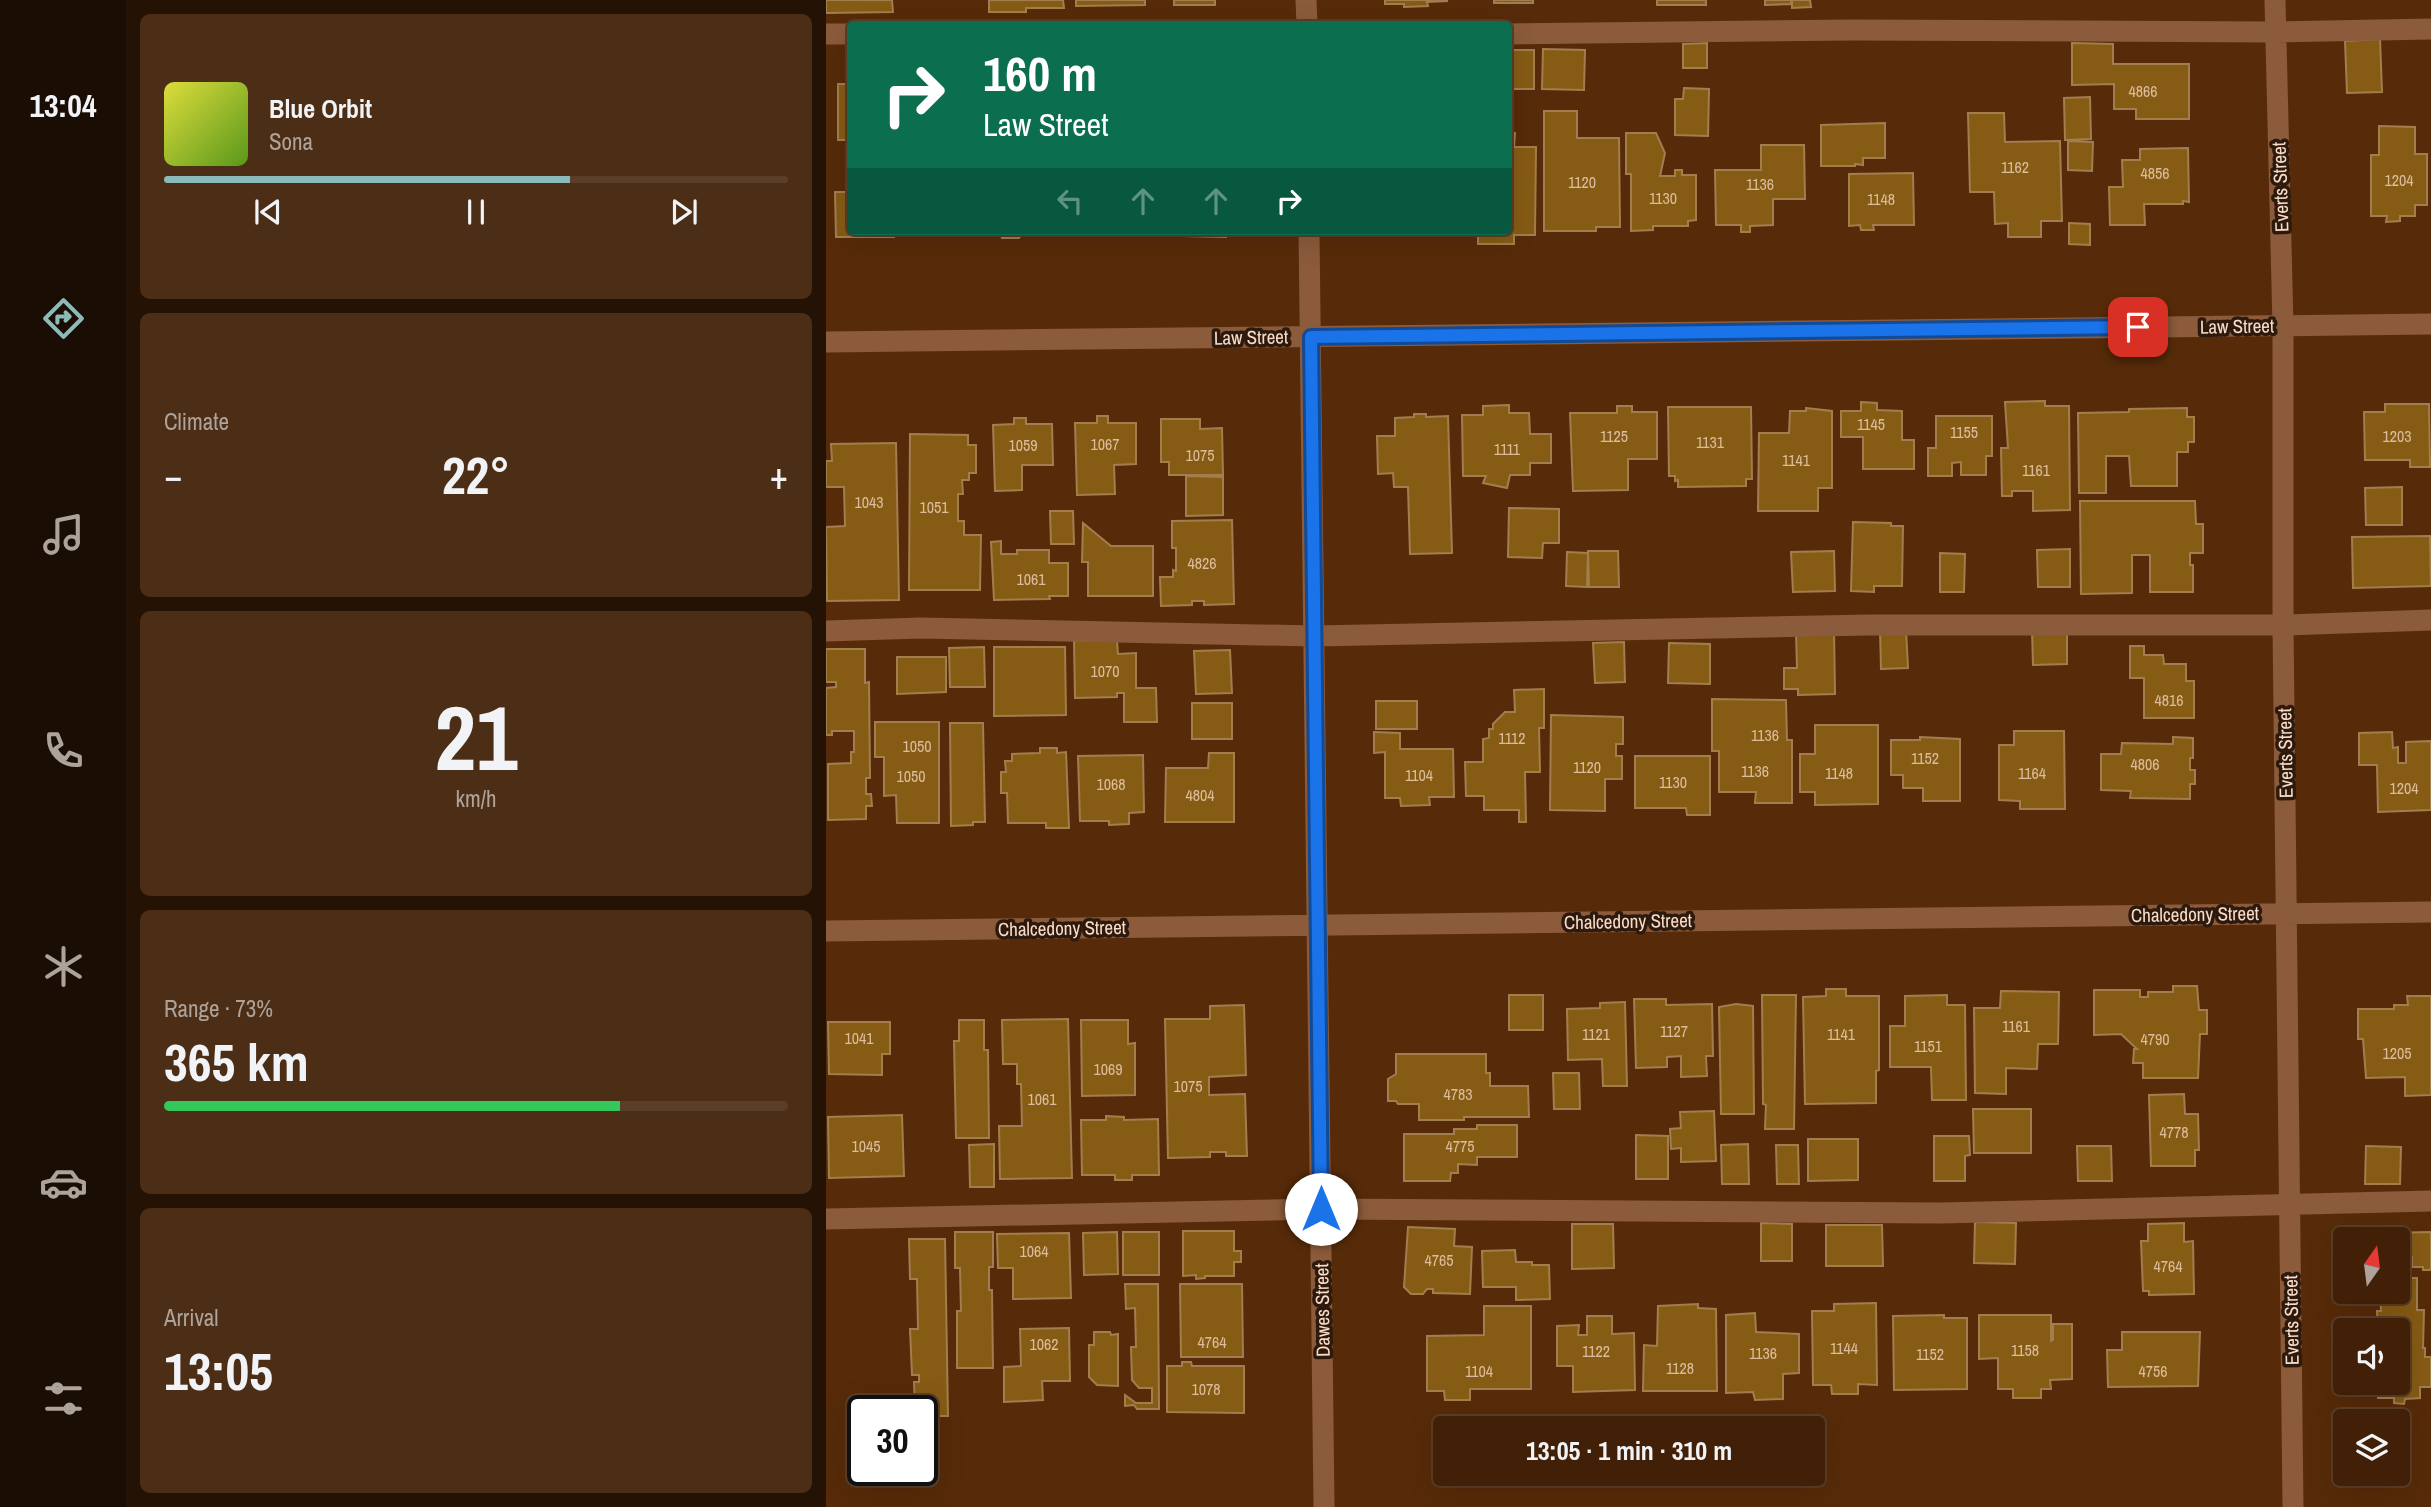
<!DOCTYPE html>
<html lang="en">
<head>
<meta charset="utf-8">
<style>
	:root { --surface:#412007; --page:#4c2d15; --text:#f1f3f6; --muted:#aea39b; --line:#5a3e28; --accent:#8bbbb9 }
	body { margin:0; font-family:"Archivo Narrow",sans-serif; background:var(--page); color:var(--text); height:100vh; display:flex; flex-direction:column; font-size:26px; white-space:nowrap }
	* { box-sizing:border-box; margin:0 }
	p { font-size:23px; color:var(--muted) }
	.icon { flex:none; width:38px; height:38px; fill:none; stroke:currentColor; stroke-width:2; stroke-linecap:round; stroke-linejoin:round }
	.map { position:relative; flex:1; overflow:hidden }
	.drawer { display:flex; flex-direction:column; gap:14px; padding:14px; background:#241204; width:700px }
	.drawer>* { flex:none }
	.guide { position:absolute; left:21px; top:21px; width:665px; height:214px; border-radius:7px; box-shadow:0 7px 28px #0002,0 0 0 2px var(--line); background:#0b6e4f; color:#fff; overflow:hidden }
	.needle { width:46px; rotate:14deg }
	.controls { position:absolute; left:1507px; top:1227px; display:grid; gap:14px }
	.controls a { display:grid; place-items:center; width:77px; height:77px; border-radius:7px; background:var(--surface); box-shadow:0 7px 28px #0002,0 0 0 2px var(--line); font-size:35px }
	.speed { position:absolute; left:21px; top:1395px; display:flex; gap:14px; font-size:35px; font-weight:700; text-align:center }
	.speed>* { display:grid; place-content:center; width:91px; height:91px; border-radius:50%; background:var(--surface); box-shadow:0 7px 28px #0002,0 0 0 2px var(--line); line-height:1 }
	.speed .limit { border:4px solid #111; border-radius:10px; background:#fff; color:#111 }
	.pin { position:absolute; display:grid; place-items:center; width:60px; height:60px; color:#fff; margin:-30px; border-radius:14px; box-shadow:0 4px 10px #0006 }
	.me { position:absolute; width:77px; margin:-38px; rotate:0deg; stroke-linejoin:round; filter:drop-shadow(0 0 5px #0008) }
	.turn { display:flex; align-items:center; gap:24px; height:147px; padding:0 21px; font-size:32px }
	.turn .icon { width:91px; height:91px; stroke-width:2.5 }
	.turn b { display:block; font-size:49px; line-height:60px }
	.lanes { display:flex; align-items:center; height:66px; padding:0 21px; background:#0003; justify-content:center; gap:35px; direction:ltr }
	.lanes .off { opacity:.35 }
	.big { font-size:52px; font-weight:700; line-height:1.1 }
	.drawer .tile { flex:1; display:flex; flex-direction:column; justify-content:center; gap:10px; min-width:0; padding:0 24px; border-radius:10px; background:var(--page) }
	.drawer .dial { align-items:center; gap:0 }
	.dial b { font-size:91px; line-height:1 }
	.song { display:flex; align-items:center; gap:21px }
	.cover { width:84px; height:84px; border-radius:10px; background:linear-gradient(135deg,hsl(60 70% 55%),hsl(90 70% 35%)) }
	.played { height:7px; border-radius:4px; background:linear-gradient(90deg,var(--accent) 65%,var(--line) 65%) }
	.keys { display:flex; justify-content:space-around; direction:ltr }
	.heat { display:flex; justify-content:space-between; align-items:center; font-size:38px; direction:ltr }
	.charge { height:10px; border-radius:5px; background:linear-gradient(90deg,#34c759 73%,var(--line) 0) }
	.trip { position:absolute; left:607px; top:1416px; width:392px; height:70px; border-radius:7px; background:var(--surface); box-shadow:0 7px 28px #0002,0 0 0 2px var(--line); font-weight:700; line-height:70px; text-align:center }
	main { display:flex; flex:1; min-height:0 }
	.dock { display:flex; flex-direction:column; width:126px; justify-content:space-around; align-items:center; background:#1a0d03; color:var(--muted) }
	.dock .icon { width:49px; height:49px }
	.dock .current { color:var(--accent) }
	.dock b { font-size:32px; color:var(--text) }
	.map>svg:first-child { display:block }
</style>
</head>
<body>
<main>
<nav class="dock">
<b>13:04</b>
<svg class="icon current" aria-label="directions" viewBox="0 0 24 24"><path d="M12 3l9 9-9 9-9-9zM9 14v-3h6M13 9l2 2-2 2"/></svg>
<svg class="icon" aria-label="music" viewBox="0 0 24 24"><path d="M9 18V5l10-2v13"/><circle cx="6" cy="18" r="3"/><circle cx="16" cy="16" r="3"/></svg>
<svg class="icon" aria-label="phone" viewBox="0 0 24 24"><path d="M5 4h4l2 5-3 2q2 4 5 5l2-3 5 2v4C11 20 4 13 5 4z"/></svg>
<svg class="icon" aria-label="climate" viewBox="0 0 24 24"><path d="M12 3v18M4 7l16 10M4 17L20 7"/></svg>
<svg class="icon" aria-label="car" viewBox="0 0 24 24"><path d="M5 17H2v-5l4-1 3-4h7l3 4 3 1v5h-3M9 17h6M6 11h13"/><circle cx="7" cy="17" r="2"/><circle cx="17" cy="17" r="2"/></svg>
<svg class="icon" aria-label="filters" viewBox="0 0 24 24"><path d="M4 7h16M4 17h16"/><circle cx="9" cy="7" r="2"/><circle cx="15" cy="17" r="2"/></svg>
</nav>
<section class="drawer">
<div class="tile">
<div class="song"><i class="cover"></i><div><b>Blue Orbit</b><p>Sona</p></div></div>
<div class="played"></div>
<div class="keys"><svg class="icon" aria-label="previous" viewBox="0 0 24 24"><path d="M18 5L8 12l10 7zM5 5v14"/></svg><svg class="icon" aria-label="pause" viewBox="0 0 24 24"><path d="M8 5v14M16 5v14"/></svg><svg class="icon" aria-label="next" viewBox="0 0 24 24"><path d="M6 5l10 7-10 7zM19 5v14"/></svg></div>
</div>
<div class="tile"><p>Climate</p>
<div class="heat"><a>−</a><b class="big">22°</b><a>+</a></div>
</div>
<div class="tile dial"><b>21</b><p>km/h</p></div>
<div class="tile"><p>Range · 73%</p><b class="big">365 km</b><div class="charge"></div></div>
<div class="tile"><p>Arrival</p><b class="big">13:05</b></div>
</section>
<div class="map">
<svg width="1605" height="1507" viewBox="0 0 1605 1507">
	<rect width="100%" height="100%" fill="#572b09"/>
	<path fill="#865b14" stroke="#a27e4e" stroke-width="2" d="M0,0H66L67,12L0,13Z
		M163,0H237L238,8H200V12H163Z
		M250,0H319V5L250,6Z
		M348,0H389V5H348Z
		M559,0H621V1L601,2L602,6L578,7V4H559Z
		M668,0H707V3H668Z
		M831,0H880V5H831Z
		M939,0H965V4L939,5Z
		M966,0H984L985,7L966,8Z
		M1554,39L1556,92L1521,93L1519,41Z
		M881,43V68H857V44Z
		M1246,43L1287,44V64H1363V119H1310V109H1288V84L1246,85Z
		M717,49L759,50L758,90L716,89Z
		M682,50H708V89H682Z
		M12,84H24V140H12Z
		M858,88L883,89L882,136L849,135V99H857Z
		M1264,97L1265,139L1239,140L1238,98Z
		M718,111H751V138H793L794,227H770V231H718Z
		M1142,113H1178L1179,142L1234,141L1236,221H1215V237H1182V223L1169,224L1168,192H1144Z
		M1059,123V158H1037V165L1029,164V166H995V125Z
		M1553,126L1589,127V154H1601V205H1589V216H1574V221L1560,222L1561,216H1545V155H1553Z
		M682,133H689L688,147H710L709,235H688V244H652V231H682Z
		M800,133H830L839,153L834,176H849V170H856V175H870V220L862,221V226H827V230L805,231V174H800Z
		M1242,141L1267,142L1266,171L1242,170Z
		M935,145H978L979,199H947V225L924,226V232H915V225H890L889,170H935Z
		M1362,148L1363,202L1357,201V204H1318L1319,225H1284L1283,187H1297L1296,160H1314V149Z
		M1087,173L1088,225H1047L1048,230H1035L1034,225L1023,226V174Z
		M9,192H24V231H68V237H10Z
		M1243,223L1264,224V245L1243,244Z
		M93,231H154V236H93Z
		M173,231H198L193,238H176Z
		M355,231H400V237L356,236Z
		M1219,401V406H1243L1244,510L1207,511V491H1186V496H1176L1175,448H1182L1179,402Z
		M1035,402L1051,403V410L1076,411V440H1088V469H1037V437H1015V411H1035Z
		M1559,404H1603L1604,467H1584V460H1539L1538,412H1559Z
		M683,405V413H703L704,434H725V463H704V475H684L681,488L657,483L660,476H637L636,415H657V406Z
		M791,406H806V412H831V459H802V490L747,491L744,413H791Z
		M842,407H925L926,479H920V486L852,487V480L849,481V476H843Z
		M980,408L1006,411V488H992V511H932L933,433H963L964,411H980Z
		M1361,408V417H1368V442H1362V452H1351V486H1305L1303,456H1280V493H1253L1252,413L1303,412V409Z
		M588,414H600V417L622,416L626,553L584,554L582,487H568L567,473L552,474L551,436H569V418L588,417Z
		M271,416H282V423H310V464L288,465L289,494L251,495L249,423H271Z
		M1110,416H1166V456H1160V475H1135V462L1126,463V476H1102V448H1110Z
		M188,418H200V424H226L227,465H196V490L169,491L167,425L188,424Z
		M335,419H374V429L396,428L397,475H343V462H335Z
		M84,434L142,435V445H150V473H143V480H136L137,494H132V521H138V535H155L154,590H83Z
		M70,443L73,600L1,601L0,527L19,526L18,487H0V461H6L5,444Z
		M360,476L397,477V515L360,516Z
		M1576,487V525H1540L1539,488Z
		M1254,501H1369L1370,524H1377V553H1364V565H1367V592H1324V555H1306V593L1255,594Z
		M683,508L733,509V543H717L716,558L682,557Z
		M224,511H247L248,544H225Z
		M406,520L408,604L378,605V601H366V605L335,606L334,577H347V570L350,571V548H346V521Z
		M1027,522L1065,523V526H1077L1076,586H1048V592L1025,591Z
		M257,523L285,546H327V596H262V562H256Z
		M1604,536L1605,586L1527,588L1526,537Z
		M175,541V554H191V550H223V563H242V596H223L224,599L168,600L165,542Z
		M1244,549V587H1212L1211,550Z
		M762,551H792L793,587H763Z
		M1008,551L1009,591L967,592L965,552Z
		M741,552L762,553L761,587L740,586Z
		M1114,553L1139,554L1138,592H1114Z
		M1080,629L1082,668L1055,669L1054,630Z
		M1206,630H1241V664L1207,665Z
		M1008,631L1009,694L972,695V689H958V668H971L970,632Z
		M248,641H291L292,654L310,653V688H330L331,722H298V693H291V697L249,698Z
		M798,642L799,682L769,683L767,643Z
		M843,643L884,644V684L842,683Z
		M1304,646H1318V655H1337L1338,664H1360V681H1368V718H1318V678H1304Z
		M158,647L159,687H124L123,648Z
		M168,647H239L240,715L168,716Z
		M0,649H39V683L43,682L44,778H40V794H45L46,806H40V819L2,820V764L25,763V752H28V731H6V735H0V688L10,687V682H0Z
		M404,650L406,693L370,694L368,651Z
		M71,657H120V692L71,694Z
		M718,689V728H713L714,772H699L700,822H693V810H658V796H640L639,762H657V739L663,738V729H667V724L679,712H689L688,690Z
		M886,699L960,700L961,740H966V803H929L930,792H893V751H886Z
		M550,701H591V729H550Z
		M366,703H406V739H366Z
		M725,715L797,717V744H790V756H796V779H779V811L724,810Z
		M49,722H113V823H71L70,795L58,796V757H49Z
		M124,723H157L159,822H147V825L125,826Z
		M989,725H1052V804L989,805V792H974V754H989Z
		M1188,731H1238L1239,809H1194V801L1173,800V745H1188Z
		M548,732L574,733V749H627L628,797H603L604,805L575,806L574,798H559V752L548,753Z
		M1566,732L1567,748L1572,747V763H1580V742L1605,741V810L1552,812L1551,765H1533V733Z
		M1094,737L1134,739V801H1097V788H1077V775H1065V740H1094Z
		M1347,737L1367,738V758H1364V770H1369V784H1364V799L1304,798L1305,791L1275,790V754H1295L1296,743L1347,744Z
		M214,748H231V753L240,752L243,828H220V823H182L181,793H175V772H180L179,761H186V754L214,753Z
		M383,753H408V822H339L340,768H382Z
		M317,755L318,812L303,813V824L283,825V821H254L252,756Z
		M809,756H884V815H861L860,808H809Z
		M1347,986H1371L1373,1010H1381V1034H1374L1372,1078H1317V1063H1307L1308,1049H1311L1295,1034L1268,1035V990H1314V997H1322V992H1347Z
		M1000,989H1020V996H1053V1070L1050,1071V1103L979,1104L977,997L1000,996Z
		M1175,991L1233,992L1232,1044H1212L1211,1069L1180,1068V1094L1149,1093L1148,1008H1174Z
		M683,995H717V1030H683Z
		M936,995H970L968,1129H939L940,1105L937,1104Z
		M1121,995V1005H1139L1140,1100H1106L1105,1067H1064V1026H1079V996Z
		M1581,996H1605V1095L1579,1096V1077L1540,1078L1537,1039H1532V1009H1568V1005H1582Z
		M808,999H840V1005L886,1004L887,1056H880L881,1076L855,1077V1056L841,1057V1067L810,1068Z
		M799,1002L801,1086H777L776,1059L742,1060L741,1009L774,1008V1003Z
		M910,1004L927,1006L928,1114H895L893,1007Z
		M418,1005L420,1075L383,1077V1095L419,1094L421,1156H400V1152H384V1157L342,1158L339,1019H384V1006Z
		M242,1019L246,1178L174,1179L173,1126H196L195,1084H191V1064H177L176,1020Z
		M133,1020H158V1050H162L163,1138H130L128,1041H133Z
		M255,1020H302V1044L309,1043V1095L256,1096Z
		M2,1022H64V1054H56V1075L3,1074Z
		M570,1054H660V1073H664V1086H702L703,1117H638V1120H593V1104H572L570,1101H562V1079L570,1074Z
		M727,1073H753L754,1109H728Z
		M1358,1094L1359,1114H1372L1373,1150H1369V1166H1325L1323,1095Z
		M1147,1109H1205V1153H1148Z
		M888,1111L890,1161L855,1162V1148L845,1149L844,1129L855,1128L854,1112Z
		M76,1115L78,1176L3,1178L2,1117Z
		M280,1116L298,1117V1120L332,1119L333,1175H306V1180H289V1175H256L255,1120H280Z
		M651,1125H691V1157H651V1165L632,1164V1173H625L624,1181H578V1134H628V1129H651Z
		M810,1135L842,1136V1179H810Z
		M1108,1136H1143L1144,1155L1139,1156V1181H1108Z
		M982,1139H1032V1180L982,1181Z
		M168,1144V1187H144L143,1145Z
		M922,1144L923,1184H896L895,1145Z
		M950,1145H972L973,1184H951Z
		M1251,1146H1285L1286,1181H1252Z
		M1540,1146L1575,1147L1574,1184H1539Z
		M1149,1222L1190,1223L1189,1264L1148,1263Z
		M935,1223L966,1224V1261H935Z
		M1358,1223V1242L1367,1241L1368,1294L1323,1295V1291H1317L1315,1241H1322V1224Z
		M746,1224H787L788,1268L746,1269Z
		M1000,1225H1056L1057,1266H1000Z
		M582,1227L629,1229L628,1246L646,1247L644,1294L607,1293V1289H601L597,1294H585L578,1287Z
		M357,1231H408V1251H415V1262H408V1276H379V1278L370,1279V1275L357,1276Z
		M129,1232H167V1267H163V1290H166L167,1368H131V1311H135L134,1268H129Z
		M291,1232L292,1274L258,1275L257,1233Z
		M297,1232H333V1275H297Z
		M1605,1232V1270H1597V1267H1586V1257H1572V1239H1561V1233Z
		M243,1233L245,1298L187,1299V1268H172L171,1234Z
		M83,1239H119L122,1416H96V1410H89L88,1382H93V1375H86L84,1329H92L91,1279H84Z
		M689,1250L690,1262H706V1265H723L724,1299L690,1300V1287H657L656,1251Z
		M1572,1278H1591V1310H1598L1597,1348H1599V1357H1605V1387H1594V1398L1579,1399L1578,1404L1568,1403V1398H1552V1382H1572V1330H1552L1551,1311H1555L1554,1292H1572Z
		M299,1284H332L333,1409H311L308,1405L299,1406V1395L310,1403H326V1388H313L306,1380L305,1347H310L309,1308L300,1309Z
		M354,1284H416L417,1357H355Z
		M1050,1303L1051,1385L1032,1384V1394H1006L1005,1385H987L986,1311H1008V1304Z
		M872,1304V1308L890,1309L891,1391H817L818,1345L831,1346L832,1306Z
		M658,1306H705V1389H644V1400H619L618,1391H601V1336L658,1335Z
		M929,1313L930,1332L973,1334V1373L957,1374V1399L929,1400L927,1392L900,1393V1315Z
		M1118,1315V1318H1141V1389L1068,1390L1067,1316Z
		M1153,1315H1225V1341L1227,1340V1324H1246V1379L1224,1380L1225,1389H1215V1398H1187V1389H1172V1358L1153,1359Z
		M761,1316H786V1334L808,1333L809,1390L747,1392V1366H731V1326L753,1325L752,1335H761Z
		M243,1328L244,1381H216L217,1400L178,1402V1367L195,1366L194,1329Z
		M268,1332H284L285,1335L292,1334V1386L271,1385L263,1377V1345H268Z
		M1296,1332H1374L1372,1386L1282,1387L1281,1350H1296Z
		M356,1362H365L366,1366H418V1413L341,1412V1366H356Z"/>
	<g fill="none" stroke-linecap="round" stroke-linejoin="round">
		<path stroke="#8b5b3b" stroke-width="21" d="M480,0L481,24
			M1449,0L1457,326V625L1467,1507
			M0,34H24
			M682,34L1026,30L1449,32L1605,29
			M483,231L498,1507
			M0,342L1605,324
			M0,631L95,628L488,636L1044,625H1457L1605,620
			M0,931L1605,912
			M0,1219L495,1209L1115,1213L1605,1201"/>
	</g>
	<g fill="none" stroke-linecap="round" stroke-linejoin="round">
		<defs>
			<path id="route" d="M495,1209L485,337L1312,327"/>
		</defs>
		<use href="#route" stroke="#114b97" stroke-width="18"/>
		<use href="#route" stroke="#1a73e8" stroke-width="12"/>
	</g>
	<g text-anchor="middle" stroke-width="7" stroke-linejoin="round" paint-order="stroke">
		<g font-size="16" fill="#dcbc9c">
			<text x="1317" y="97">4866</text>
			<text x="1189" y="173">1162</text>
			<text x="1329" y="179">4856</text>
			<text x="1573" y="186">1204</text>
			<text x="756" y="188">1120</text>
			<text x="934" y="190">1136</text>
			<text x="837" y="204">1130</text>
			<text x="1055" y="205">1148</text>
			<text x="1045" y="430">1145</text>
			<text x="1138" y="438">1155</text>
			<text x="788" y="442">1125</text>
			<text x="1571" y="442">1203</text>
			<text x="884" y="448">1131</text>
			<text x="279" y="450">1067</text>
			<text x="197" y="451">1059</text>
			<text x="681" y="455">1111</text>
			<text x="374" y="461">1075</text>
			<text x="970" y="466">1141</text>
			<text x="1210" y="476">1161</text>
			<text x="43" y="508">1043</text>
			<text x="108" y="513">1051</text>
			<text x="376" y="569">4826</text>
			<text x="205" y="585">1061</text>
			<text x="279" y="677">1070</text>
			<text x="1343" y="706">4816</text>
			<text x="939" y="741">1136</text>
			<text x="686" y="744">1112</text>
			<text x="91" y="752">1050</text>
			<text x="1099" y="764">1152</text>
			<text x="1319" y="770">4806</text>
			<text x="761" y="773">1120</text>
			<text x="929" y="777">1136</text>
			<text x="1013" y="779">1148</text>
			<text x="1206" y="779">1164</text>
			<text x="593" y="781">1104</text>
			<text x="85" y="782">1050</text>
			<text x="847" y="788">1130</text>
			<text x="285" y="790">1068</text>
			<text x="1578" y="794">1204</text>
			<text x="374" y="801">4804</text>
			<text x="1190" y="1032">1161</text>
			<text x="848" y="1037">1127</text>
			<text x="770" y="1040">1121</text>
			<text x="1015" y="1040">1141</text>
			<text x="33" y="1044">1041</text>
			<text x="1329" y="1045">4790</text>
			<text x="1102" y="1052">1151</text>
			<text x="1571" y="1059">1205</text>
			<text x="282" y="1075">1069</text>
			<text x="362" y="1092">1075</text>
			<text x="632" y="1100">4783</text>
			<text x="216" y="1105">1061</text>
			<text x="1348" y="1138">4778</text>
			<text x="40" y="1152">1045</text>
			<text x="634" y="1152">4775</text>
			<text x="208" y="1257">1064</text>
			<text x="613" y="1266">4765</text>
			<text x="1342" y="1272">4764</text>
			<text x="386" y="1348">4764</text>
			<text x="218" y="1350">1062</text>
			<text x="1018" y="1354">1144</text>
			<text x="1199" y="1356">1158</text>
			<text x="770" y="1357">1122</text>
			<text x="937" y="1359">1136</text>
			<text x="1104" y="1360">1152</text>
			<text x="854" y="1374">1128</text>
			<text x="653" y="1377">1104</text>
			<text x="1327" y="1377">4756</text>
			<text x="380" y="1395">1078</text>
		</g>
		<g font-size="19" fill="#f8dcca" stroke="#2e1a0d">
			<text transform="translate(1454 187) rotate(-92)" y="7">Everts Street</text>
			<text transform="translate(1411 326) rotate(-1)" y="7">Law Street</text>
			<text transform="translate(425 337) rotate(-1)" y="7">Law Street</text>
			<text transform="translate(1459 753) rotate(-91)" y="7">Everts Street</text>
			<text transform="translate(1369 914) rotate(-1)" y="7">Chalcedony Street</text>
			<text transform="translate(802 921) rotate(-1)" y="7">Chalcedony Street</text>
			<text transform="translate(236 928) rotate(-1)" y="7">Chalcedony Street</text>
			<text transform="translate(496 1310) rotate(-91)" y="7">Dawes Street</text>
			<text transform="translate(1465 1320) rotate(-91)" y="7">Everts Street</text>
		</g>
	</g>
</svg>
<div class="controls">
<a><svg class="needle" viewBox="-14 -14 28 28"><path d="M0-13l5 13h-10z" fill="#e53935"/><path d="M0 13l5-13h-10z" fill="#aea39b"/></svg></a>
<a><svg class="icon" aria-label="sound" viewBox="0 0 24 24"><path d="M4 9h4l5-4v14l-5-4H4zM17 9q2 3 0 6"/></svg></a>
<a><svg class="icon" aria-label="layers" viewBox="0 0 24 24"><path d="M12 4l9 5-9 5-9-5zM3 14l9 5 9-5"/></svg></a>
</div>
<div class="speed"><div class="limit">30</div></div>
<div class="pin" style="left:1312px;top:327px;background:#d93025"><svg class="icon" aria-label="arrive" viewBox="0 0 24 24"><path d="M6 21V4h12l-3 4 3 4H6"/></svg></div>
<svg class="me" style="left:495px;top:1209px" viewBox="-20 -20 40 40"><circle r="19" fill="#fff"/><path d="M0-13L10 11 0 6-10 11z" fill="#1a73e8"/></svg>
<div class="trip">13:05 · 1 min · 310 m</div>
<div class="guide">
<div class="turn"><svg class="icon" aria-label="right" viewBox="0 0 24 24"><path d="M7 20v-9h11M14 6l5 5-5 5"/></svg><div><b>160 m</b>Law Street</div></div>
<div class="lanes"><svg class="icon off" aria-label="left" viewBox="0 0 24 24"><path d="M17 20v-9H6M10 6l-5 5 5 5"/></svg><svg class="icon off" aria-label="ahead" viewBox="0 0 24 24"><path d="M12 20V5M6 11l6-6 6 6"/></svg><svg class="icon off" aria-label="ahead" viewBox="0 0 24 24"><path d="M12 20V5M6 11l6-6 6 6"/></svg><svg class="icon" aria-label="right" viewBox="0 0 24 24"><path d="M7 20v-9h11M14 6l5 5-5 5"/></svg></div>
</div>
</div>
</main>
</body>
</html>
